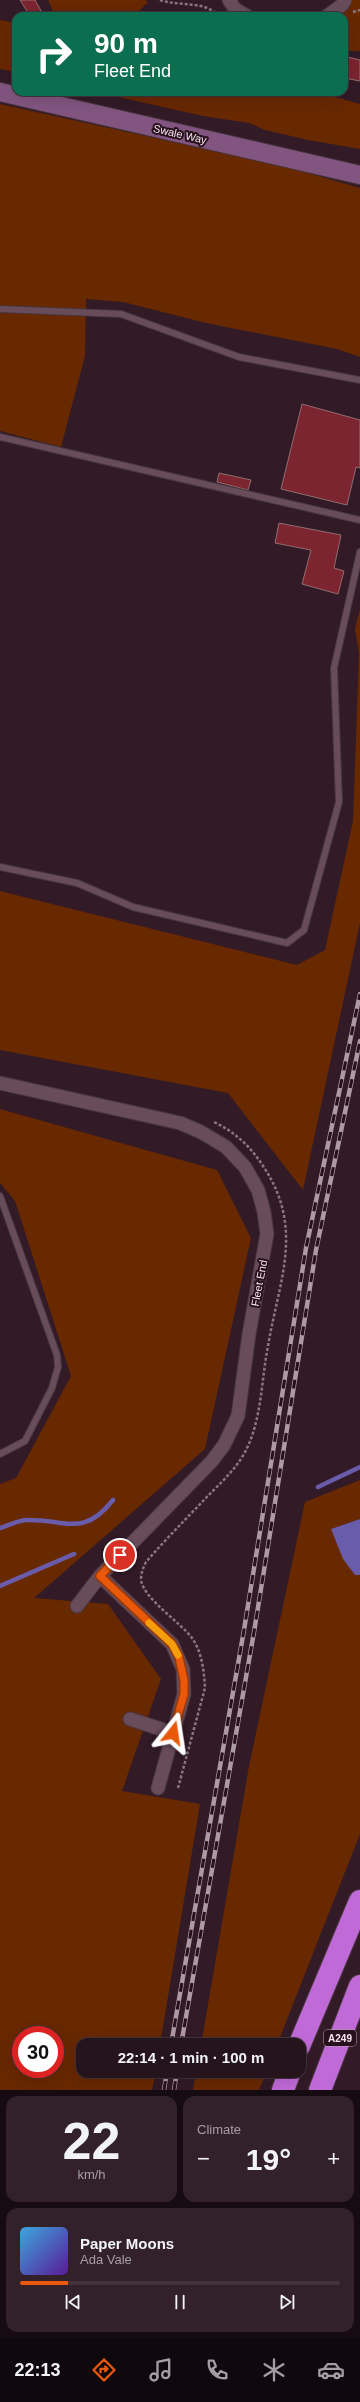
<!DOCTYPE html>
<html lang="en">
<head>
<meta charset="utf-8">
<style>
	:root { --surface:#26141d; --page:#32212a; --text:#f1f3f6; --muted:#a49ea4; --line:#42333b; --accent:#ea580c }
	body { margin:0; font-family:Arial,sans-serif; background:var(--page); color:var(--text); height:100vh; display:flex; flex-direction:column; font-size:15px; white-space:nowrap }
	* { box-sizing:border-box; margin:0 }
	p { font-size:13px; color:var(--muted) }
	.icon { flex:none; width:22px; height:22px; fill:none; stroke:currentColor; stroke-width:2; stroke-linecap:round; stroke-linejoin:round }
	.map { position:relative; height:2090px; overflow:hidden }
	.drawer { display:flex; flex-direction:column; gap:6px; padding:6px; background:#150b10; flex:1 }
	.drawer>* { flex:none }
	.top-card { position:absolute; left:12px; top:12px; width:336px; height:84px; border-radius:12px; box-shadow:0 4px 16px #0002,0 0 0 1px var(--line); background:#0b6e4f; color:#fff; overflow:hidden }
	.speed { position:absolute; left:12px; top:2026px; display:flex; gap:8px; font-size:20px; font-weight:700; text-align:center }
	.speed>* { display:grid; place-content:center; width:52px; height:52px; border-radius:50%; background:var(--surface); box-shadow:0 4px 16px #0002,0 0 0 1px var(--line); line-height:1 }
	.speed .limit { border:6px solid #d22; background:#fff; color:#111 }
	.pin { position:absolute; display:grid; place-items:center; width:34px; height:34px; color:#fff; margin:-17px; border:2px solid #fff; border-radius:50%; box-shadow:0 1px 4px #0007 }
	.me { position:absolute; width:44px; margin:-22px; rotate:15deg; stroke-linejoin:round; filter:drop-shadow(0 0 3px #0008) }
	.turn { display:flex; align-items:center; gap:14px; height:84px; padding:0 16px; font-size:18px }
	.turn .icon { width:52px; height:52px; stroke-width:2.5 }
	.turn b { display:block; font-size:28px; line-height:34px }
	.big { font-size:30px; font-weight:600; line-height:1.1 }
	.drawer .tile { flex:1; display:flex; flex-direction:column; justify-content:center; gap:6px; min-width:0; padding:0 14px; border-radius:12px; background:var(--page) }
	.drawer .dial { align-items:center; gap:0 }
	.dial b { font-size:52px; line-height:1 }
	.song { display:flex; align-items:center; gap:12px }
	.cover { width:48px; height:48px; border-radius:6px; background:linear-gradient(135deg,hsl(200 70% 55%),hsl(270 70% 35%)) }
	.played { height:4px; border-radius:2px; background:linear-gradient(90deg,var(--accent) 15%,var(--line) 15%) }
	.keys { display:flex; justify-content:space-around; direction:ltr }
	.heat { display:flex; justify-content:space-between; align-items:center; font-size:22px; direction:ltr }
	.drawer .tiles { flex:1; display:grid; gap:6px; grid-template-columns:1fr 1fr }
	.tile:last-child { grid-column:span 2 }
	.trip { position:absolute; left:76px; top:2038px; width:230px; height:40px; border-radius:12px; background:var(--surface); box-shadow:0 4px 16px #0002,0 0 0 1px var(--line); font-weight:600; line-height:40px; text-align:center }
	.tab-bar { display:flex; height:64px; justify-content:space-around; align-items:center; background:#0f080c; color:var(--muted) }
	.tab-bar .icon { width:28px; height:28px }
	.tab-bar .on { color:var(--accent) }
	.tab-bar b { font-size:18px; color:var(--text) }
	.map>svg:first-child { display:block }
</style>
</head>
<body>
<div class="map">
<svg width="360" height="2090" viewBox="0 0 360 2090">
	<rect width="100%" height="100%" fill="#321a27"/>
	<path fill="#682800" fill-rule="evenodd" d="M48,0H145L148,2L134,16H55Z
		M352,0H360V51H349L344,42V16H337L350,6Z
		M0,20L16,23V72L0,69Z
		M96,92H318L360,104V149L308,140L265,130L249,123L203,116Z
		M0,104L287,167L360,188V357L337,349L206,323L123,302L86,299L85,356L61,447L0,431Z
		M360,609V923L303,1190L228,1093L0,1050V891L297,965L325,950L353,821L359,653L355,629Z
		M0,1109L217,1170L251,1238L205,1449L34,1598L108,1604L161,1679L122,1791L200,1804L160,2045H83V2071H156L152,2090H0V1484L16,1478L71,1376L15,1201L0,1183ZM21,2035H55V2069H21Z
		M360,1480V1519L332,1529L355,1575H360V1834L277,2045H201L249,1766L305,1502Z
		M196,2071H267L259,2090H193Z"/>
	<path fill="#695cab" d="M360,1519V1575H355L343,1559L331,1529Z"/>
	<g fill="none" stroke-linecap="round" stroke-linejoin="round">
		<path stroke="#695cab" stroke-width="4.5" d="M318,1487L360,1467
			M0,1528C8,1526 18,1520 27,1520C66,1519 83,1538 113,1500
			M0,1586L74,1554"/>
	</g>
	<path fill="#7c242f" stroke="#906e6f" d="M20,0H35L44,16H30Z
		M344,56L360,60V81L344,78Z
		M302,404L360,420V468L356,467L347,505L281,489Z
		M219,473L251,480L248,490L217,482Z
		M279,523L341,535L334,568L344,571L338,594L302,584L311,550L275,543Z"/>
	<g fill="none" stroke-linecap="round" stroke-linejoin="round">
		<defs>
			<path id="lane" d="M0,309L121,314L239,357L360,380
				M0,437L360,520
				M0,867L77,883L133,907L287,943L304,930L339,802L334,668L360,552
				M0,1196L57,1355L58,1367L52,1388L25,1441L0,1454"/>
			<path id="street" d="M229,0L235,9L247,16
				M327,16L342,5L345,0
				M0,1083L180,1123L201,1132L226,1147L245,1167L258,1190L264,1212L267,1234L249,1334L238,1416L224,1445L212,1461L100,1576L77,1606
				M100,1576L172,1644L183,1669L184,1694L158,1788
				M130,1719L173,1733"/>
			<path id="secondary" d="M0,92L360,175"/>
			<path id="highway" d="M299,2046L360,1901
				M283,2090L290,2071
				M320,2090L360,1986"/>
		</defs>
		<use href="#lane" stroke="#493640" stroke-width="8"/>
		<use href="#street" stroke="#493640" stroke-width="15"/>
		<use href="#secondary" stroke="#493640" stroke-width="20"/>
		<use href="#highway" stroke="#493640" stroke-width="24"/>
		<path stroke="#8b7680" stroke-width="2.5" stroke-dasharray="3 2" stroke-linecap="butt" d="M160,0C181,7 204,0 219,16
			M353,12L360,10
			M178,1788L205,1688C204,1671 202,1652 192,1638C180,1622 144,1599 141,1580C141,1573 143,1568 146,1562C164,1541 184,1521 204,1500C218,1485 235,1471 245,1452C262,1420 261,1381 268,1346C279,1280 305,1228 263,1166C251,1147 235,1132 214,1122"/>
		<use href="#lane" stroke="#684c5a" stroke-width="6"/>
		<use href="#street" stroke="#684c5a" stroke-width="13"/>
		<use href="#secondary" stroke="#825580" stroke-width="18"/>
		<use href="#highway" stroke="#c06ad8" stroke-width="22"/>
		<defs>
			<path id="rail" d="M171,2045L244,1630L306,1248L360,994
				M181,2045L254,1632L316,1250L360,1041
				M164,2090L167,2071
				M174,2090L177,2071"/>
		</defs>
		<use href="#rail" stroke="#ae9aa4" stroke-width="4.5"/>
		<use href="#rail" stroke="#28111d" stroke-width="3" stroke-dasharray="9" stroke-linecap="butt"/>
	</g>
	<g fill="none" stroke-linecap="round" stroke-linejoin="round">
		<defs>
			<path id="route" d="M120,1555L100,1576L172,1644L179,1657L184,1680V1694L173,1733"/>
		</defs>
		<use href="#route" stroke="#983908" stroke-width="10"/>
		<use href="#route" stroke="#ea580c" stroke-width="7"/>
		<path stroke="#f59e0b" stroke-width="7" d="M149,1623L172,1644L178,1655"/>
	</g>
	<g text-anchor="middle" stroke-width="4" stroke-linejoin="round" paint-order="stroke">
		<rect fill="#28111d" stroke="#b7a4ad" stroke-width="1" x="324" y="2030" width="32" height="16" rx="3"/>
		<g font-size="10" font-weight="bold" fill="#f4e3eb">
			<text x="340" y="2042">A249</text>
		</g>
		<g font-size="11" fill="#f4e3eb" stroke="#28111d">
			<text transform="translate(180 134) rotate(13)" y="4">Swale Way</text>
			<text transform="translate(259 1283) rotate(-79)" y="4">Fleet End</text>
		</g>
	</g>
</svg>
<div class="speed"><div class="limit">30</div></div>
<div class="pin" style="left:120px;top:1555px;background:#d93025"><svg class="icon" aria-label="arrive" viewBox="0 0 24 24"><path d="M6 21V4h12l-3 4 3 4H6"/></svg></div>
<svg class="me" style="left:173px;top:1733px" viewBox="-20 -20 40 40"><path d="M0-17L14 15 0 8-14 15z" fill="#ea580c" stroke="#fff" stroke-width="4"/></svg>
<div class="trip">22:14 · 1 min · 100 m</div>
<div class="top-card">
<div class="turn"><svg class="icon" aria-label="right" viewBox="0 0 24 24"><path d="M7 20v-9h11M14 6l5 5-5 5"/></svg><div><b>90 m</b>Fleet End</div></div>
</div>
</div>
<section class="drawer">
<div class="tiles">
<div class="tile dial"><b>22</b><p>km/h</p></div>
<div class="tile"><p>Climate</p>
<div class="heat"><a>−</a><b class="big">19°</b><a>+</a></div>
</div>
<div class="tile">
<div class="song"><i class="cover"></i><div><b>Paper Moons</b><p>Ada Vale</p></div></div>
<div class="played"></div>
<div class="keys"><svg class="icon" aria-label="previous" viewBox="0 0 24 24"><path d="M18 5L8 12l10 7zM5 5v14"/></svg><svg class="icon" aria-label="pause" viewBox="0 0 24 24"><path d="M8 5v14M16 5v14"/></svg><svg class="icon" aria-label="next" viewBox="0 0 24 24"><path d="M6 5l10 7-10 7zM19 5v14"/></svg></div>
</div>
</div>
</section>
<nav class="tab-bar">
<b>22:13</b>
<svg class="icon on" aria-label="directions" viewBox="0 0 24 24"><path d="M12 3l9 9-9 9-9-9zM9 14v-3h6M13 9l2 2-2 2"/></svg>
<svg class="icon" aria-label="music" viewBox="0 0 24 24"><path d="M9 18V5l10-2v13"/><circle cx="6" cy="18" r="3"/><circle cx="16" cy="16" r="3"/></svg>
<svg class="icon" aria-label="phone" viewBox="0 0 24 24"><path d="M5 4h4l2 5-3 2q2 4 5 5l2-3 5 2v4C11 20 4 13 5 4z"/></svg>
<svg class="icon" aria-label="climate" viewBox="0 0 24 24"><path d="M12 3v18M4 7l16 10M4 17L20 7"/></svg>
<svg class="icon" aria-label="car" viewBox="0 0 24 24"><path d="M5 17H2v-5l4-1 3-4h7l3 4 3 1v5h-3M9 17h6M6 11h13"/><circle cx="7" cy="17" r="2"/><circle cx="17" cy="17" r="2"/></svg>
</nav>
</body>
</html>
